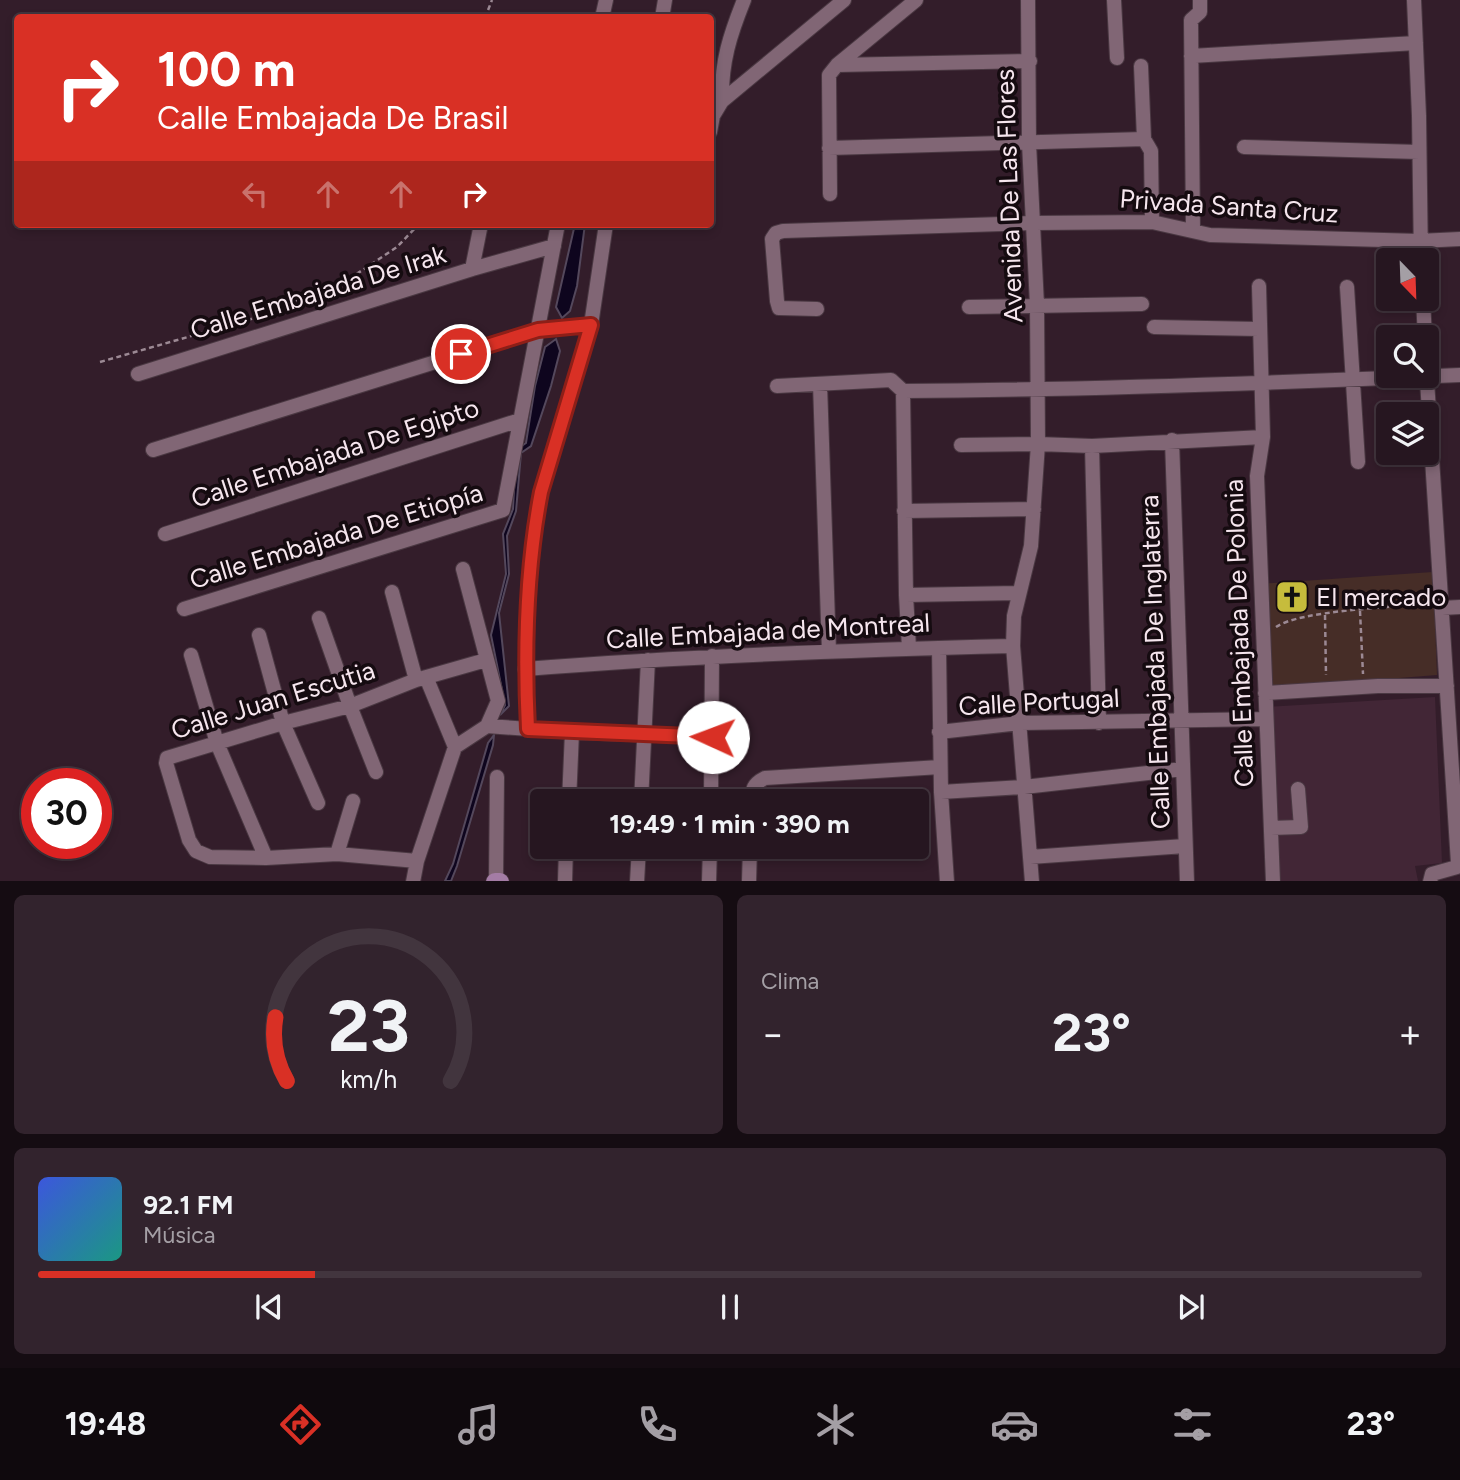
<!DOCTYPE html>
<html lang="es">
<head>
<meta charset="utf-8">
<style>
	:root { --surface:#261620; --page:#32232d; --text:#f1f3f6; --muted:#a49fa5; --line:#42353e; --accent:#d93025 }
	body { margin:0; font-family:Figtree,sans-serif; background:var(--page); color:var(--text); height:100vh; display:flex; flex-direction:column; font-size:26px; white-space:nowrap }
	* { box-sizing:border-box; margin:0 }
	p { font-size:23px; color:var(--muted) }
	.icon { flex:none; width:38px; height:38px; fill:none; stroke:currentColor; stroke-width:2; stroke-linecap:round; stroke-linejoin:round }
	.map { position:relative; height:881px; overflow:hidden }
	.side { display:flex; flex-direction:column; gap:14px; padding:14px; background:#150c12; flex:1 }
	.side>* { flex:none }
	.hud { position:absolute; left:14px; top:14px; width:700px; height:214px; border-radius:7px; box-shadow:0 4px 10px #0003,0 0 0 2px var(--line); background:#d93025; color:#fff; overflow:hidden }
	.needle { width:46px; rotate:157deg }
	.buttons { position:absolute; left:1376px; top:248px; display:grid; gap:14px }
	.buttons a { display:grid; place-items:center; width:63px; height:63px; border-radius:7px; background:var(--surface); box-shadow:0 4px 10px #0003,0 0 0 2px var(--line); font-size:35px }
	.speed { position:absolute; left:21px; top:768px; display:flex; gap:14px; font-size:35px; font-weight:700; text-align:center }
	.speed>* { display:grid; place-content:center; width:91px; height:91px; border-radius:50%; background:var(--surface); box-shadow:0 4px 10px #0003,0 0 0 2px var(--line); line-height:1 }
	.speed .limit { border:10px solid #d22; background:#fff; color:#111 }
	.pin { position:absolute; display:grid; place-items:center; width:60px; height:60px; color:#fff; margin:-30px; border:4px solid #fff; border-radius:50%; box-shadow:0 2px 7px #0007 }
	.me { position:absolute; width:77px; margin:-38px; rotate:272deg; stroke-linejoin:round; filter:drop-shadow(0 0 5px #0008) }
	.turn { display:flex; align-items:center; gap:24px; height:147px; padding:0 28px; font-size:32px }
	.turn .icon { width:91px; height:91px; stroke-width:2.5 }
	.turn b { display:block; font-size:49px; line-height:60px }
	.lanes { display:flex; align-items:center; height:66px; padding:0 28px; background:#0003; justify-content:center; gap:35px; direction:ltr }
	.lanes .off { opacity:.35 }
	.big { font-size:52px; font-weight:700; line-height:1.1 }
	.side .widget { flex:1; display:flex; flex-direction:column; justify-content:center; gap:10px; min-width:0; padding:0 24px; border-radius:10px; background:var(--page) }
	.side .dial { align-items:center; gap:0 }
	.dial svg { height:182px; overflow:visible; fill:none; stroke:var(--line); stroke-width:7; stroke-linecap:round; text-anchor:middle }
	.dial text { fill:var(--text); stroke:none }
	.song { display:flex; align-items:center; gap:21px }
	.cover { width:84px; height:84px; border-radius:10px; background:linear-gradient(135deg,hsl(230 70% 55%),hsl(170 70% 35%)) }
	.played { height:7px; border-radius:4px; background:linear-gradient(90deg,var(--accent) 20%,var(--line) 20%) }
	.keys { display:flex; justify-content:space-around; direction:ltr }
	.heat { display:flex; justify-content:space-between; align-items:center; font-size:38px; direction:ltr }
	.side .tiles { flex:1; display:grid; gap:14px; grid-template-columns:1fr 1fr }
	.widget:last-child { grid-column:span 2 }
	.trip { position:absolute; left:530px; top:789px; width:399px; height:70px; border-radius:7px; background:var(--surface); box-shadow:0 4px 10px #0003,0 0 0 2px var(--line); font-weight:700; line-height:70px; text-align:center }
	.menu { display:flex; height:112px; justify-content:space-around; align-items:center; background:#0f090d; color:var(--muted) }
	.menu .icon { width:49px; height:49px }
	.menu .selected { color:var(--accent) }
	.menu b { font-size:32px; color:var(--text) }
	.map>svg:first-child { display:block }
</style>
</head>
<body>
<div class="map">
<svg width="1460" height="882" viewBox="0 0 1460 882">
	<rect width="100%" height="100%" fill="#331d2a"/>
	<path fill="#422636" d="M1435,697L1442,863L1415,866L1418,881H1273L1266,707Z"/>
	<path fill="#462d27" d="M1433,572L1437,675L1261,689L1259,584Z"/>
	<path fill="#0e051e" stroke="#54485c" stroke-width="2" d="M575,224H585L577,286L570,311L562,318L556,307Z
		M556,339L560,351L551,386L531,446L521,453L516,511L507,536L509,574L499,613L509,706L500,715L505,705L491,635L506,574L503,534L513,509L516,450L526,443L535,386L545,347Z
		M494,735L493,745L457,866L451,881H445L453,864L488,743Z"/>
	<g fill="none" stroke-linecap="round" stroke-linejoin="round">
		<defs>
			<path id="minor" d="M1028,0L1029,143L1037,305L1038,444L1031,546L1014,616L1013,646L1032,882
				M1114,0L1117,58
				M1414,0L1419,116L1421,261
				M602,18L606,0
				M662,18L665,0
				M1191,56L1416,43
				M837,65L1030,61
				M1141,66L1144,139L1151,151L1152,222
				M722,101C721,62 730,35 744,0
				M710,132L713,116L722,101L844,0
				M1244,147L1419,152
				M829,148L1144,139
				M830,194L829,75L837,65L916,0
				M1193,230L1191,20L1200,12V0
				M472,269L481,224
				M1259,286L1263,437L1257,476L1273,882
				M1347,287L1358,462
				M1423,299L1425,338
				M969,307L1142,304
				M817,309L779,308L777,301L772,239L776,233L783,231L1034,223L1152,222L1210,235L1419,241L1460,239
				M1154,327L1259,329
				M1426,365L1458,863L1457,867L1432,874L1430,882
				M138,374L472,269L554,246
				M820,384L829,651
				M777,386L891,380L903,391C1089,390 1275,383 1460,375
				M903,391L906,595L909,648
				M1172,440L1187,882
				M961,445L1038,444L1092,446L1263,437
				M1092,446L1099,723
				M153,450L538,330L591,325
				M904,511L1034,509
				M165,534L520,420
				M463,569L498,701L487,726
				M392,592L416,680
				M906,595L1019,593
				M1442,608L1460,607
				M184,609L503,510L558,224
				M319,618L350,706L376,772
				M259,635L283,723L318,803
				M939,648L941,792L947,882
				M191,655L217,743L266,858
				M525,669C687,656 850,650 1013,646
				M426,677L455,747
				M1265,693L1378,686H1447
				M528,729C524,650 526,570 541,492L591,325L606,224
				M939,732L1021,723L1266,719
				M941,792L1024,787L1183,769
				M569,802L572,732
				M641,802L648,660
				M711,802L712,656
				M752,802C752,789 753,784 765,778L940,767
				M1271,828L1301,827L1298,789
				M337,854L353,801
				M1030,857L1185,846
				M417,861L337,854L266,858L210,857L196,851L189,840L166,763L167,758L283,723L350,706L416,680L486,660
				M496,881L497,777
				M413,882L417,861L455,747L487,726L572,732L713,737
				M565,882L566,847
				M637,882L639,847
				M709,882L710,847
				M749,882L750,847"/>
			<path id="major" d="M495,882H500"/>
		</defs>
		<use href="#minor" stroke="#4a3842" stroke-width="16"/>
		<use href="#major" stroke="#4a3842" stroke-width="19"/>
		<path stroke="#9c8994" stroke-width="2.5" stroke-dasharray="5 3.5" stroke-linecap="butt" d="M485,18L492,0
			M100,362L251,319L352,277L397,247L419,224
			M1360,611L1363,674
			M1325,615L1326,675
			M1276,627C1301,610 1392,608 1427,603"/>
		<use href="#minor" stroke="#816675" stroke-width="14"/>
		<use href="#major" stroke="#a47ca5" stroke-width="18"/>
	</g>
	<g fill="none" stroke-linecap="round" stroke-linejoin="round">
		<defs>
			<path id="route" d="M461,354L538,330L591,325L541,492C526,570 524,650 528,729L713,737"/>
		</defs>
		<use href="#route" stroke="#8d1f18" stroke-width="18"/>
		<use href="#route" stroke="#d93025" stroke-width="12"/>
	</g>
	<defs>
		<symbol id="church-square" viewBox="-11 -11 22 22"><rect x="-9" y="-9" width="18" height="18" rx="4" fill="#c6bc3c" stroke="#150b10"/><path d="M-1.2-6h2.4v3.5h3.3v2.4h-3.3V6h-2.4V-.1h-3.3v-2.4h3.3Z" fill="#111"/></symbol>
	</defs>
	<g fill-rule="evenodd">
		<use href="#church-square" x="1273" y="578" width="38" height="38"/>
	</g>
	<g text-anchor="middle" stroke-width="7" stroke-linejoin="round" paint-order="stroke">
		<g font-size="26" fill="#f6e6ee" stroke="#150b10">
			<text transform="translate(1009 196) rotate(-92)" y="9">Avenida De Las Flores</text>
			<text transform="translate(1229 206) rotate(4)" y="9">Privada Santa Cruz</text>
			<text transform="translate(318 292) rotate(-17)" y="9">Calle Embajada De Irak</text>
			<text transform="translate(335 453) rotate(-18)" y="9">Calle Embajada De Egipto</text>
			<text transform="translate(336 536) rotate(-17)" y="9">Calle Embajada De Etiopía</text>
			<text transform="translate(768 631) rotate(-3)" y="9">Calle Embajada de Montreal</text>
			<text transform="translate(1239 633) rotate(-92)" y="9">Calle Embajada De Polonia</text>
			<text transform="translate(1155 662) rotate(-92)" y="9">Calle Embajada De Inglaterra</text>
			<text transform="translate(273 700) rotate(-17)" y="9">Calle Juan Escutia</text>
			<text transform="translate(1039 702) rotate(-3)" y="9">Calle Portugal</text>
		</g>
		<g font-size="26" fill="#f6e6ee" stroke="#150b10" text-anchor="start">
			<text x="1316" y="606">El mercado</text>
		</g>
	</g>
</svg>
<div class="buttons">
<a><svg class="needle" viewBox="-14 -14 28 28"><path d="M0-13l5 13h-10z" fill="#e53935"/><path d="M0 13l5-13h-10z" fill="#a49fa5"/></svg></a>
<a><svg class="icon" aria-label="search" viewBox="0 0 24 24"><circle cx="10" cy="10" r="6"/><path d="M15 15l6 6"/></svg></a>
<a><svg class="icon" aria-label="layers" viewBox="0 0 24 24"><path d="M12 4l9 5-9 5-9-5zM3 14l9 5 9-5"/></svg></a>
</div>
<div class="speed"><div class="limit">30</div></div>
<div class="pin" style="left:461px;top:354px;background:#d93025"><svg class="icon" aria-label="arrive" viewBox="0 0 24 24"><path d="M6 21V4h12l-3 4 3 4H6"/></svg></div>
<svg class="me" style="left:713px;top:737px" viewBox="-20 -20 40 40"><circle r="19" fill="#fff"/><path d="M0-13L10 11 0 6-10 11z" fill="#d93025"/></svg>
<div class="trip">19:49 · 1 min · 390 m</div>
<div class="hud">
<div class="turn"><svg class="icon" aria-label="right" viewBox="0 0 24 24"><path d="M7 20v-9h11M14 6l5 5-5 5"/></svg><div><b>100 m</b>Calle Embajada De Brasil</div></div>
<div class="lanes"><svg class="icon off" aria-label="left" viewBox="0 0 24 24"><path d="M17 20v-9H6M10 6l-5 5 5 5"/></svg><svg class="icon off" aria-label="ahead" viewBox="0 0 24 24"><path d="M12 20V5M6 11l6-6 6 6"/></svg><svg class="icon off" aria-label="ahead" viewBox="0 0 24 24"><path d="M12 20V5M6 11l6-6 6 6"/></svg><svg class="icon" aria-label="right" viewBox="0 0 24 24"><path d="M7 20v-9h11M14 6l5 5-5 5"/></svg></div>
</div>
</div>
<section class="side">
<div class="tiles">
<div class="widget dial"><svg viewBox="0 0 100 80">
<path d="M14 69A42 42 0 1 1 86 69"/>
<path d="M14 69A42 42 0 0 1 9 41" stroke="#d93025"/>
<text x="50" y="56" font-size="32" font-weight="700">23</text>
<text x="50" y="72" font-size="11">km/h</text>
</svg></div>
<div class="widget"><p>Clima</p>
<div class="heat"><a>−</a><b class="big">23°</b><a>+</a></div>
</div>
<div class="widget">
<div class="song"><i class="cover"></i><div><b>92.1 FM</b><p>Música</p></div></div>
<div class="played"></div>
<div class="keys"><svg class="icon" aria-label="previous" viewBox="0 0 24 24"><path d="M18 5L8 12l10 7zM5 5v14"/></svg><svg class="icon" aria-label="pause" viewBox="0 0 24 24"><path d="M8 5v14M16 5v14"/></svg><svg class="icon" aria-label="next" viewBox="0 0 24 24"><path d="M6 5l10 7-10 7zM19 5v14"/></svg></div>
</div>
</div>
</section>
<nav class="menu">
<b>19:48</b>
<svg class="icon selected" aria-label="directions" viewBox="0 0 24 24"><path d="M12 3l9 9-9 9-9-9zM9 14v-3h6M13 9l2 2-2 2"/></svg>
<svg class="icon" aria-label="music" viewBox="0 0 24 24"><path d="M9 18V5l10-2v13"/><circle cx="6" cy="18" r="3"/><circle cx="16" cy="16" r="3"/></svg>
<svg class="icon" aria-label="phone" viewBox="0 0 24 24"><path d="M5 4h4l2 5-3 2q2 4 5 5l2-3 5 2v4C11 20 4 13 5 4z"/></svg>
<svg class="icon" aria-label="climate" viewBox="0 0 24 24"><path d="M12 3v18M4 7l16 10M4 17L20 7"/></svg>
<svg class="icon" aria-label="car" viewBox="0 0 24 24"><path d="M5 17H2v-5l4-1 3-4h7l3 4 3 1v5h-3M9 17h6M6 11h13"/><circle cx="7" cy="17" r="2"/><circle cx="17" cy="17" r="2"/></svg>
<svg class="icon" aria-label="filters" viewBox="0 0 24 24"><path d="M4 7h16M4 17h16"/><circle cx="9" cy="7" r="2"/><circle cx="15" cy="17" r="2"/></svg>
<b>23°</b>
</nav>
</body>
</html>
